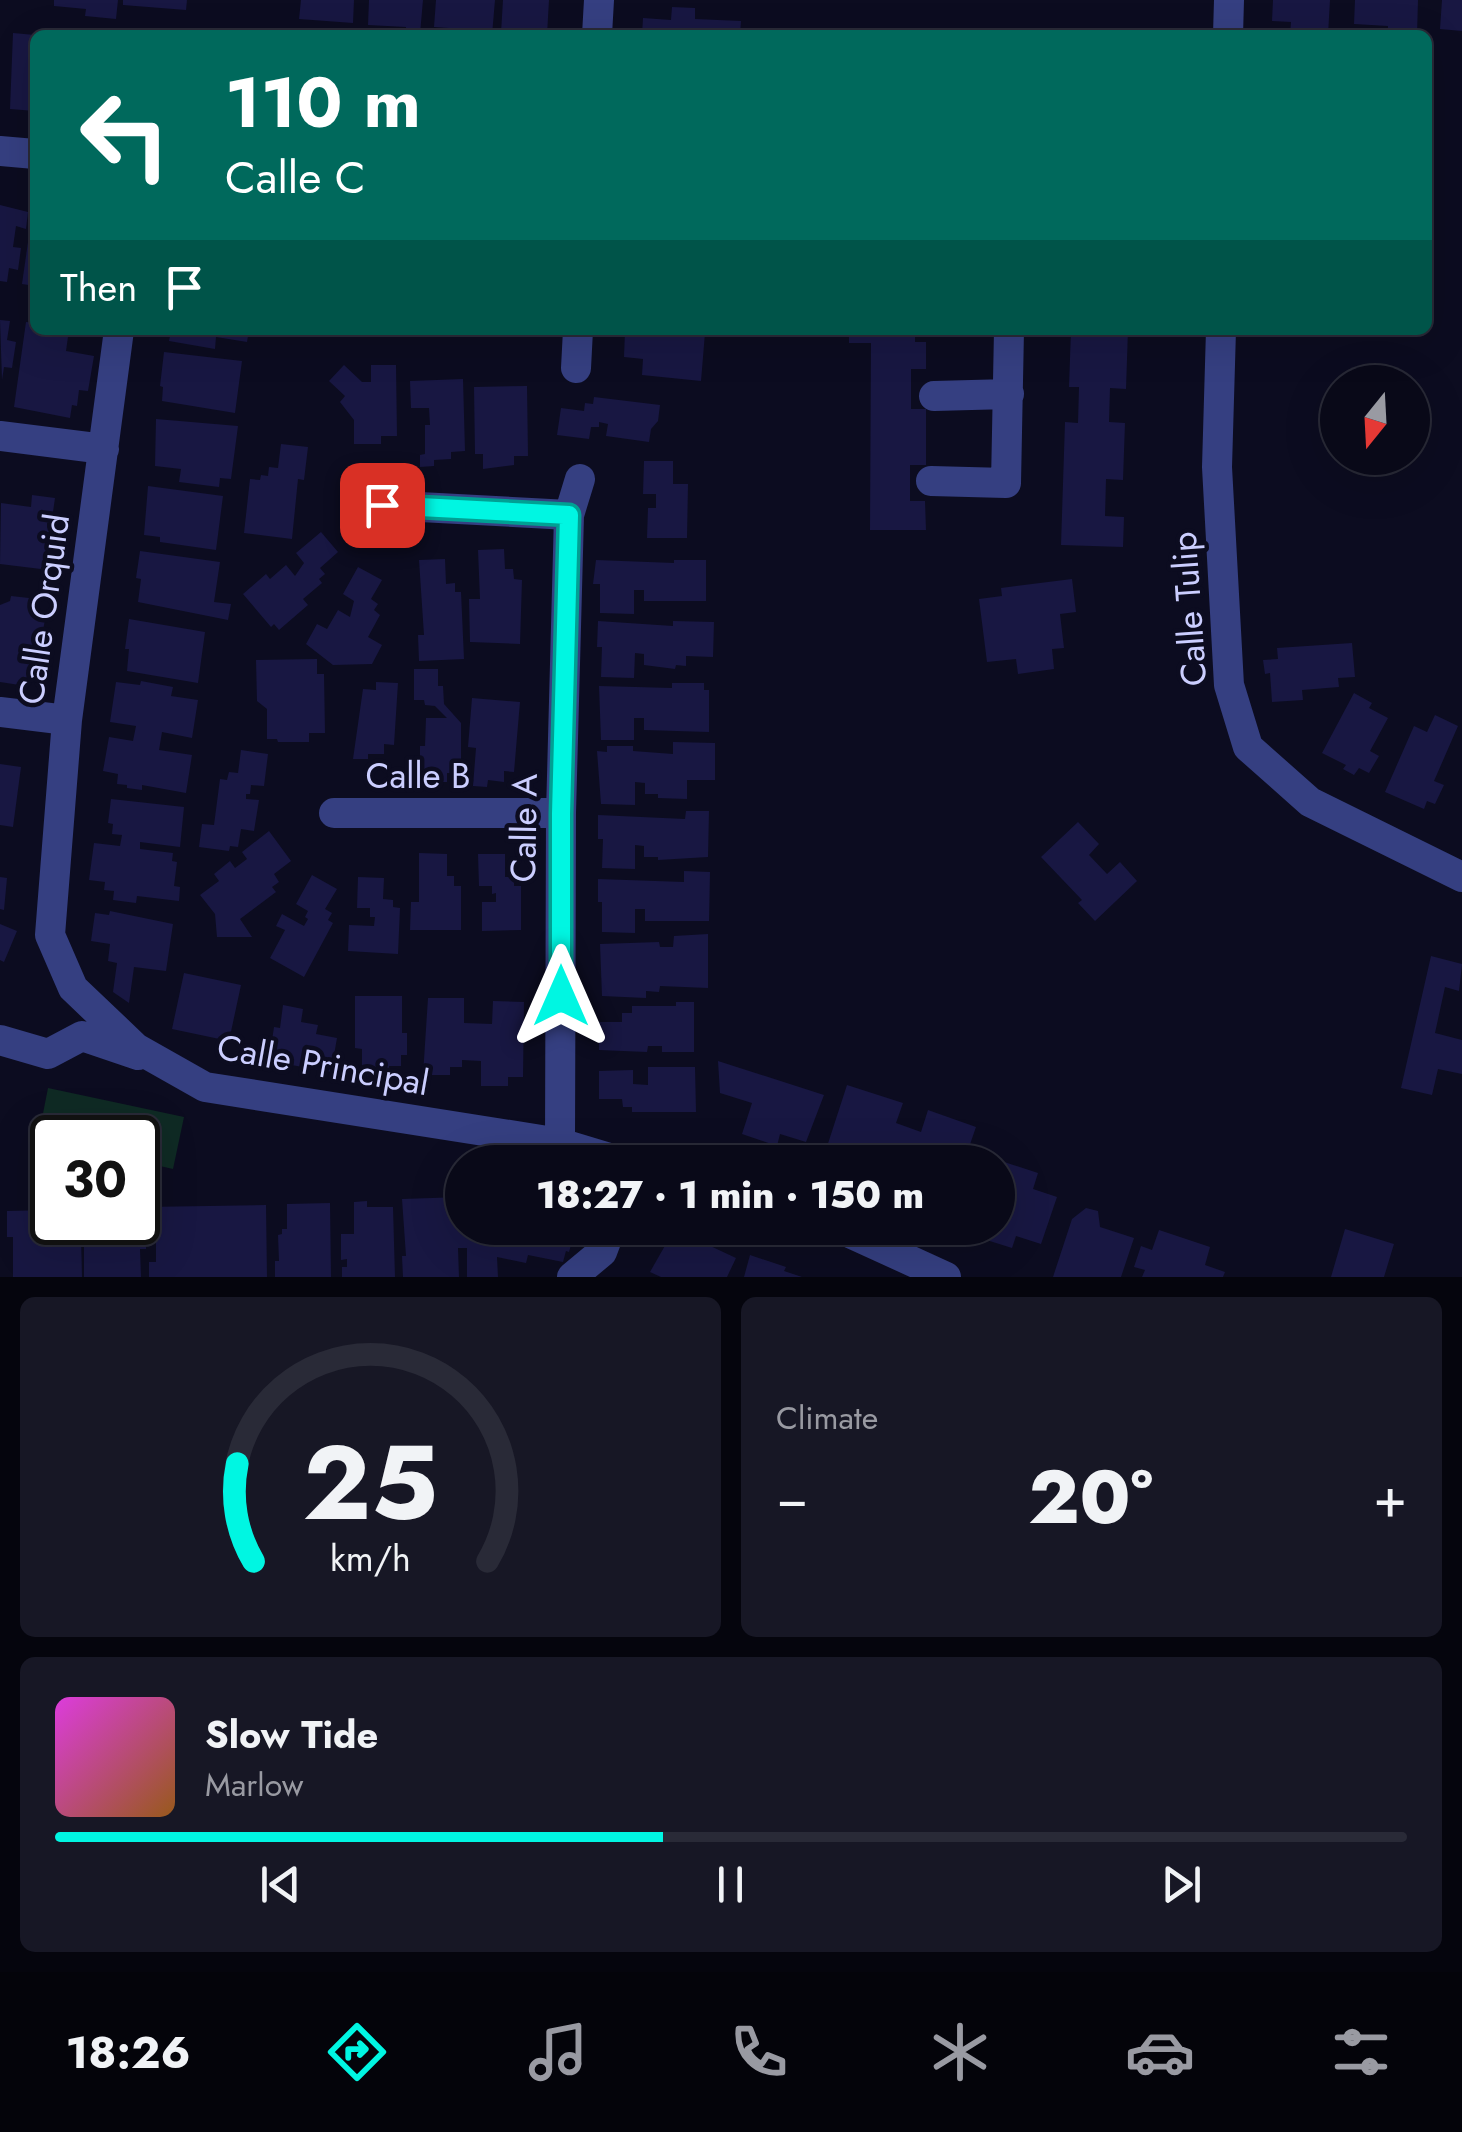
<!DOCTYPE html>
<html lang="en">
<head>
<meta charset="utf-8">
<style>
	:root { --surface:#090918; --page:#171725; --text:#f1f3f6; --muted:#999aa2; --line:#292a37; --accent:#00f6e2 }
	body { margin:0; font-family:Jost,sans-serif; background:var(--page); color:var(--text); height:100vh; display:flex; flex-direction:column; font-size:38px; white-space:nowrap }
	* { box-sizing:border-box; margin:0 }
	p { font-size:32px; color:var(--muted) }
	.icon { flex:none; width:55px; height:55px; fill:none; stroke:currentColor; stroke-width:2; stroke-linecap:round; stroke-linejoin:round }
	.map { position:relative; height:1277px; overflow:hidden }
	.drawer { display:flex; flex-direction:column; gap:20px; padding:20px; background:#05050d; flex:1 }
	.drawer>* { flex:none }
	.banner { position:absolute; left:30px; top:30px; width:1402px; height:305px; border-radius:15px; box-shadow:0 10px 40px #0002,0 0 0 2px var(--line); background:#00695c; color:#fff; overflow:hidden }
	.needle { width:65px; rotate:198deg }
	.tools { position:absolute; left:1320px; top:365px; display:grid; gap:20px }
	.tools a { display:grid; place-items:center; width:110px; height:110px; border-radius:50%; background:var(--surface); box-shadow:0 10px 40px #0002,0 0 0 2px var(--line); font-size:50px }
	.speed { position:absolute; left:30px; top:1115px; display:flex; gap:20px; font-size:50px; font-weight:700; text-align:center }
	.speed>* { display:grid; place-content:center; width:130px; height:130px; border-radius:50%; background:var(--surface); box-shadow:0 10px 40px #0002,0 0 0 2px var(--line); line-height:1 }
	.speed .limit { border:5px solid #111; border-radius:15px; background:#fff; color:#111 }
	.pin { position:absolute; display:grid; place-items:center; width:85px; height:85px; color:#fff; margin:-42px; border-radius:20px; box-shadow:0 5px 15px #0006 }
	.me { position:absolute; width:110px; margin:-55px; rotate:0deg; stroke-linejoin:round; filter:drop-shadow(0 0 8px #0008) }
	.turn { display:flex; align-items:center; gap:35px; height:210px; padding:0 30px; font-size:45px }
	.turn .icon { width:130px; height:130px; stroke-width:2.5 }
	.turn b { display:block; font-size:70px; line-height:85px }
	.then { display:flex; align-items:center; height:95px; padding:0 30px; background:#0003; gap:20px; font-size:38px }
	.big { font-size:75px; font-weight:800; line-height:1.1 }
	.drawer .widget { flex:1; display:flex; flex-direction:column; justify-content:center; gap:15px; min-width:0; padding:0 35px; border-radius:15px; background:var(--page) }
	.drawer .dial { align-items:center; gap:0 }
	.dial svg { height:260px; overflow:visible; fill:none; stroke:var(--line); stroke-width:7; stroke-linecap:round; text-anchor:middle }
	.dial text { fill:var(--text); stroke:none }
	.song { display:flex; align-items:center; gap:30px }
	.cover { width:120px; height:120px; border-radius:15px; background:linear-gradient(135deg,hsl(300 70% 55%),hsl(30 70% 35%)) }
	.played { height:10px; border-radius:5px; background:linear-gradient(90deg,var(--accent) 45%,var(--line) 45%) }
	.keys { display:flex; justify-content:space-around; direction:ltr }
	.heat { display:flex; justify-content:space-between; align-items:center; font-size:55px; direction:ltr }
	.drawer .tiles { flex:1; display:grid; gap:20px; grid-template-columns:1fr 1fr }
	.widget:last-child { grid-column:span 2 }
	.trip { position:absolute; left:445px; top:1145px; width:570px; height:100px; border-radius:50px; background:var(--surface); box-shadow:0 10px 40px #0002,0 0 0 2px var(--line); font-weight:800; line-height:100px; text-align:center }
	.tabs { display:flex; height:160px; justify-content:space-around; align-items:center; background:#04040a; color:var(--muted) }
	.tabs .icon { width:70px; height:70px }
	.tabs .current { color:var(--accent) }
	.tabs b { font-size:45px; color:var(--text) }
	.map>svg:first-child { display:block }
</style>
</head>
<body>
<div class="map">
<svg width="1462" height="1277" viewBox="0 0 1462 1277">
	<rect width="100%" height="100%" fill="#0c0c20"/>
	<path fill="#0f2a24" d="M48,1088L184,1117L173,1169L138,1161V1138H52V1142L38,1139Z"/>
	<path fill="#181742" d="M54,0H118L116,19L85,16L86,9L54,6Z
		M123,0H187L186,10L123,5Z
		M301,0H354L353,23L299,19Z
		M369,0H423L420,34L406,33V27L368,25Z
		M436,0H495L492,35L462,34L463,29L434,27Z
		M503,0H549L547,35L501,33Z
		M1273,0H1330L1328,35H1290L1291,22L1272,21Z
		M1355,0H1418L1417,35H1388V26L1354,24Z
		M1442,0H1462V31L1440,29Z
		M672,7L695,8V19L741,21L740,35H642L643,18L671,20Z
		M13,33L35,35V111L10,109Z
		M0,205L28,212L26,229L16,226L13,247L21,248L18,270L9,268L7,282L0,281Z
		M29,235H35V286L22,284Z
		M0,320L10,321L7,340L16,342L12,368L4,367L2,380Z
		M26,322L35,323V330H69L66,351L94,356L88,391L79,390L77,406L72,405L70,418L14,407Z
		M171,330H249L247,342L216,337L215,349L169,341Z
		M625,330L705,333L701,381L642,375L643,359L624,357Z
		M849,330H915V342H926V369H911V409H926V465H910V501H925L926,530H870L871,343H849Z
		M1071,330H1128L1126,389L1110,388L1109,422L1125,423L1123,480L1106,479L1105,516L1124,517L1123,547L1061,545L1065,422L1078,423L1079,387H1069Z
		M164,352L242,361L235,413L162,401L163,387L160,386Z
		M344,365L362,382H371V365H396L397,436H381V444H354V420L340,402L345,396L329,381Z
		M463,379L465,451L451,452V459L434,460V466L420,467V455L425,454V425H430L429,408H411L410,381Z
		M527,386L528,456H514V465L483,469V454H475L474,387Z
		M594,397L660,405L658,421L651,429L649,442L606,436L608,424L599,422V427H591L589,439L557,435L561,408L584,411L585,403L593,404Z
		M156,419L238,426L231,479L220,478L219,487L179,482L181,469L155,466Z
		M281,444L308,447L304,480L298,479L292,539L244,533L250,479L260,480L261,475L268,476L269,467L278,468Z
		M644,461H673V484H688L687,538H647L648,508H656V494H643Z
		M148,486L223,496L216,550L160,542V537L144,535Z
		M32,495L55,498L53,512L56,513L49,570L0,564L1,503L31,507Z
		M321,532L338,552L320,568L325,574L319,579L322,583L303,599L308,605L279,630L274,624L271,627L243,594L266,574L270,579L286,565L295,576L304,563L296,553Z
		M504,549L505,569H513L514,579L522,580L520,644L470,642L469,599H480L478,550Z
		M140,551L220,562L214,602L231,604L228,620L138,602L141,579L136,578Z
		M445,559L446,584L455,583V592H461L464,659L419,661L418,635H424L419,560Z
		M596,560L674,563V560H706V601H644V590H634V614L600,613V584H593Z
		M358,567L382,580L371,599L378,604L374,610L380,615L368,637L382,645L372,664L333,665L306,644L317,624L327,629L338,610L350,617L354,601L343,594Z
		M1072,579L1076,612L1060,614L1064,648L1052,649L1054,669L1018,674L1016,659L987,662L979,599L1002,596L1001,588Z
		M11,596L29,598L28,611L46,614L42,636L37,635L26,686L0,682V605L10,601Z
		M129,619L205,632L198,683L127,671L129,649H125Z
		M598,621L673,626V621L714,622L713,657L686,656V666L676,665L675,669L644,665V654L635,653L634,678L601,677L602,647H597Z
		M1352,643L1355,677L1338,678L1339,687L1302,690L1303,700L1272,702L1270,673L1265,674L1263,660L1278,659L1277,648Z
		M317,659V674H324L325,733H309V742H278L277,739H267V709L257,701L256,660Z
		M414,669H438V686H443L444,704L461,723V773H447V782H420V746H425L426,718H447L435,706L425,705L424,700H414Z
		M141,681L173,687L171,696L198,700L192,738L162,732L159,750L192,755L186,793L142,785V790L127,788V785L117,784L118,774L103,771L109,737L133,741L136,726L110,722L116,682L140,685Z
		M376,682L398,683L394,745L384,744V754H368V759H353L363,689L376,690Z
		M672,683H704V690H709V732L644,730V718H634V740H601L599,686L672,688Z
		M1354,693L1372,703L1369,708L1388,718L1370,751L1379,756L1369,773L1359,768L1354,775L1343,769L1346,765L1322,753Z
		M472,698L520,702L514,772L504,771V782L488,780L487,787L473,786L476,748L468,747Z
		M1435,715L1458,726L1434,781L1444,785L1435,804L1427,801L1424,809L1385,792L1414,726L1427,732Z
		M673,742L715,743V780H687V799L658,798V794H645V783L635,782V805L601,804L597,751L607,752V746H633V751L673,754Z
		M241,750L268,754L264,786L251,785L250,794H246V799L259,800L254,831L241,829L238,847L230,846L229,851L199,847L202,824L214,825L220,779L227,780L229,772L238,773Z
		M0,764L21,767L13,827L0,825Z
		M111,799L184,807L180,847L140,842V849L173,853L172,861L177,862L174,886L180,887L179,901L137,896L136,903L113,900L114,891L104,890L105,882L89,880L94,843L120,846L122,835L112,834L113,824L108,823Z
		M686,811H709L708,857L658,860V857H644V846L635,845V869L602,868L603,839H598V815L685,819Z
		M1078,822L1099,844L1089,855L1107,874L1120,862L1137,881L1095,921L1078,903L1082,900L1041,857Z
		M269,831L291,861L274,874L279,882L272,887L276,892L240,919L252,937H217L215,914L200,895L219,881L214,874L230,861L235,868L247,859L242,852Z
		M419,853L447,854V876H454V886H461V930H410L411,902H419Z
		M478,854H505V877H514V886H521V930L482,931V902H496V893L492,894V886H479Z
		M684,871L710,872L709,921H645V909H635V933L602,932V902H598V879L684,882Z
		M312,875L337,889L325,909L332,913L328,920L333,923L304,977L270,958L285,930L276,926L282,914L304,926L308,919L305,917L308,911L296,904Z
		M0,877L7,878L4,910L0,909Z
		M358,877L384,878L383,899L393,900V907L400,908L398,954L348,951L349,925L374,926L375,917H370V908H357Z
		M110,911L173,924L166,971L134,967L129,1003L113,992L117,963L108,961L110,944L91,941L95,913L109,915Z
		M0,924L17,931L4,962L0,960Z
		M708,934V988L660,986L659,992L646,991V998L602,996L600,944L659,942L660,947H673L674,936Z
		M1431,956L1462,964L1459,991L1445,987L1435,1033L1462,1040V1074L1438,1069L1432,1095L1401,1088Z
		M184,973L241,985L229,1041L172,1029Z
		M355,996H402V1033H407V1055H401V1066H389V1075L362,1076V1049L355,1048Z
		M428,998H464V1023L492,1024L493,1001L524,1002L523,1077H508V1086H481V1061L462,1060V1067H450V1075H423Z
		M676,1002H694V1052H662V1046H648L647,1052L599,1050V1022H622V1013H632V1006H676Z
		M283,1005L303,1009L301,1022L318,1025L316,1034L337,1038L331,1072L269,1061L274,1027L280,1028Z
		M718,1061L824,1095L806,1142L780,1134L777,1146L742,1134L752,1103L720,1093Z
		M648,1067H695L696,1112H632V1107H623L622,1099H599V1071L633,1070V1084L648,1085Z
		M847,1085L903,1103L896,1123L921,1132L928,1110L976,1127L966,1156L983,1162H908L890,1157L889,1162H822Z
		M467,1154L500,1161V1162H466Z
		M1001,1161L1038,1173L1033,1189L1057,1197L1041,1244L1016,1236L1012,1248L977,1237L980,1228H998V1171Z
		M462,1197V1228H565L563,1236L573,1238L569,1252L566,1251L563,1262L528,1255L526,1263L497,1257L498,1277H467V1248H458L459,1277H403L402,1256H406L402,1199Z
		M367,1201V1207H393L395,1277H342V1267H347V1259L341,1260V1234H354V1202Z
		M330,1203L331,1277H275V1261H279L278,1235L282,1234V1229H287V1204Z
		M266,1205L267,1277H149V1262H156V1235L146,1236V1249H140L141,1277H84V1233L95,1234V1222L145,1225V1207Z
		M1086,1208L1098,1211L1100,1227L1134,1238L1121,1277H1053L1072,1219Z
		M52,1210V1222H74V1235H81L82,1277H13V1237H7V1211Z
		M675,1228H692L690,1232L706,1239L704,1243L736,1258L727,1277H661L650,1272Z
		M1345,1229L1394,1244L1384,1277H1331Z
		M1159,1230L1210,1247L1205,1265L1225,1272L1223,1277H1142L1145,1270L1134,1267L1141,1246L1152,1250Z
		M750,1255L786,1267L784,1271L802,1277H744Z"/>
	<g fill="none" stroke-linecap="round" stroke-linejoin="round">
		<path stroke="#353f81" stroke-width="30" d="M597,35L599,0
			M1228,35L1229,0
			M0,151L35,154
			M119,330L67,720L50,935L73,988L136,1048L205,1087L560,1143L623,1162
			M1221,330L1217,467L1229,685L1248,747L1310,802L1462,877
			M576,368L578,330
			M934,396L1009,394
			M0,436L104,449
			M931,481L1006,483L1009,330
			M382,505L569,515
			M0,712L67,720
			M334,813H561
			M0,1040L48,1054L82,1036L138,1055
			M560,1143L561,813L569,515L580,479
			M839,1228L946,1277
			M572,1277L602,1252L611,1228"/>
	</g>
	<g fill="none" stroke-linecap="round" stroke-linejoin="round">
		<defs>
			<path id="route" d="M382,505L569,515L561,814V996"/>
		</defs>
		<use href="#route" stroke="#00a093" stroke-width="25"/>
		<use href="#route" stroke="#00f6e2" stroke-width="18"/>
	</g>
	<g text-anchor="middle" stroke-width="9" stroke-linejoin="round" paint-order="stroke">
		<g font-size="35" fill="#cbceff" stroke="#0c0c20">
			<text transform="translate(44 609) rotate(-82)" y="12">Calle Orquid</text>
			<text transform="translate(1189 609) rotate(-94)" y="12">Calle Tulip</text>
			<text x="418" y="788">Calle B</text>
			<text transform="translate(524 828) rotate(-89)" y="12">Calle A</text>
			<text transform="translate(323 1065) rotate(10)" y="12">Calle Principal</text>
		</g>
	</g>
</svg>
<div class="tools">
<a><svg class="needle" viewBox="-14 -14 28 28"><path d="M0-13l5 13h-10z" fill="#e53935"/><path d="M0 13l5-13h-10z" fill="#999aa2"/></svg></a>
</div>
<div class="speed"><div class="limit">30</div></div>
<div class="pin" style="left:382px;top:505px;background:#d93025"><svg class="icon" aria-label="arrive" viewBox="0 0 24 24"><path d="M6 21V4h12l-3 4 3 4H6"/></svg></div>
<svg class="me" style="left:561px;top:996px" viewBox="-20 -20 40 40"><path d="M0-17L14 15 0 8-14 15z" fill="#00f6e2" stroke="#fff" stroke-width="4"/></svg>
<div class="trip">18:27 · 1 min · 150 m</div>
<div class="banner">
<div class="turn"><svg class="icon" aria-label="left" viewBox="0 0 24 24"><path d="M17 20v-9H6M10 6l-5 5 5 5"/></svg><div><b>110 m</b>Calle C</div></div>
<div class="then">Then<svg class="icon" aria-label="arrive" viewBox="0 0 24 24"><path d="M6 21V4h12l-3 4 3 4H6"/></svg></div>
</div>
</div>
<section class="drawer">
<div class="tiles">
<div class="widget dial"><svg viewBox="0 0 100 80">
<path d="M14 69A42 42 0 1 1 86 69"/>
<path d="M14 69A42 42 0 0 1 9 39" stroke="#00f6e2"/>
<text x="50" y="56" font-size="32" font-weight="700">25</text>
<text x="50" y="72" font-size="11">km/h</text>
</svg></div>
<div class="widget"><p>Climate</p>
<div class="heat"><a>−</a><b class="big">20°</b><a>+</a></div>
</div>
<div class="widget">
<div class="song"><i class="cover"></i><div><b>Slow Tide</b><p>Marlow</p></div></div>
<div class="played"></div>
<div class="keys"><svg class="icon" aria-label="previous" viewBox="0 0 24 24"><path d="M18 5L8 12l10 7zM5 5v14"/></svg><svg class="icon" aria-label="pause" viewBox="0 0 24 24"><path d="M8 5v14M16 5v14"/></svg><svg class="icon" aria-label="next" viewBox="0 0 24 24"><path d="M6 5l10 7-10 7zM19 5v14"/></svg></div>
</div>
</div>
</section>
<nav class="tabs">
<b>18:26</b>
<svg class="icon current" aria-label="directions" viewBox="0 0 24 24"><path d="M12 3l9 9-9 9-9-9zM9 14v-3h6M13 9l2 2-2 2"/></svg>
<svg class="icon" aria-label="music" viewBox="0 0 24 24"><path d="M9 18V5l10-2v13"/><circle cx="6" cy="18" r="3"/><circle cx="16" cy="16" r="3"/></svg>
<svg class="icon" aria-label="phone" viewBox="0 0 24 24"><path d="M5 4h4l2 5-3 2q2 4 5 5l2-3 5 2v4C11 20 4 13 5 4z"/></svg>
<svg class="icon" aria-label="climate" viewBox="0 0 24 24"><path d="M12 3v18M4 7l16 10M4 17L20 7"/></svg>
<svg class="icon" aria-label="car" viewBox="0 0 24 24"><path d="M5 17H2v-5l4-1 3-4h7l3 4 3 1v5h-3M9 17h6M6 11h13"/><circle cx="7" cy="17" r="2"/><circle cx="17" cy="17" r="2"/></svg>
<svg class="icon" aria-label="filters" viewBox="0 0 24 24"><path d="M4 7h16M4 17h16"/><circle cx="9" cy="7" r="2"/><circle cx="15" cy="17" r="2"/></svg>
</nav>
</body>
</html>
